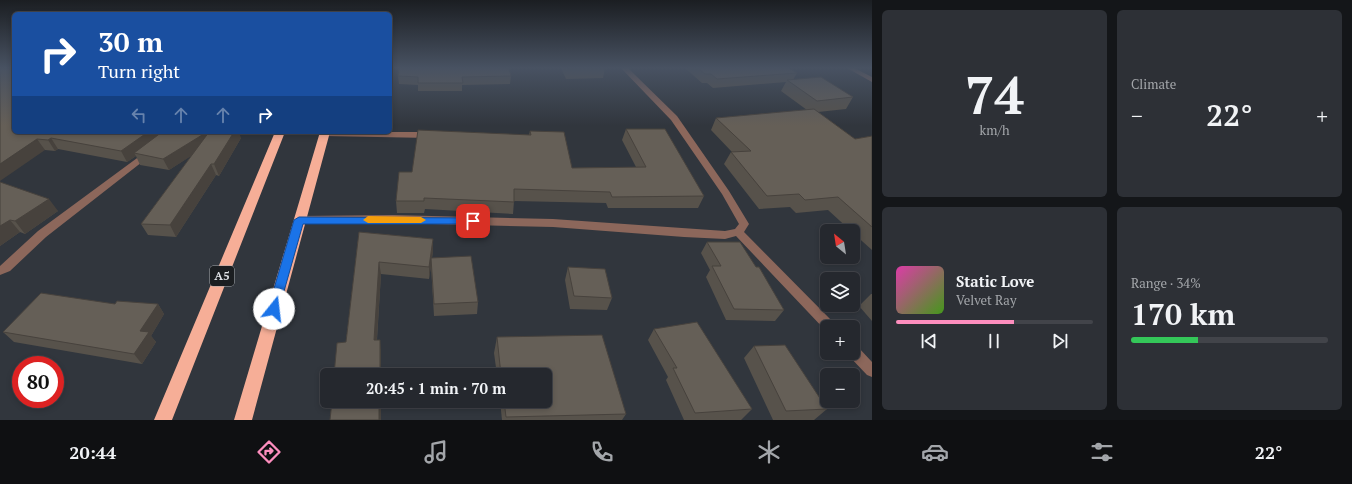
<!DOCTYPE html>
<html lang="en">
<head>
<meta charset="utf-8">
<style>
	:root { --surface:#25282e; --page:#2d3036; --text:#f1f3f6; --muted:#a3a6aa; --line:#42444a; --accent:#fd8ebe }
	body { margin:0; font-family:"PT Serif",serif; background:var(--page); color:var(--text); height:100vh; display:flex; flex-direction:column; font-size:15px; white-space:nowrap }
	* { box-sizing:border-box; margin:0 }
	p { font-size:13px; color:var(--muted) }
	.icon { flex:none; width:22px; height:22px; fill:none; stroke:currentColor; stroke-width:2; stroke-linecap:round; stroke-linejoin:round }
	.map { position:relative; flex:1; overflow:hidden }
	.details { display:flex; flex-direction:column; gap:10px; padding:10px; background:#141619; width:480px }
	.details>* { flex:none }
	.top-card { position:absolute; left:12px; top:12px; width:380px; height:122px; border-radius:6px; box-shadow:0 2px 6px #0003,0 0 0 1px var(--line); background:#1a4fa0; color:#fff; overflow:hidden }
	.needle { width:26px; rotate:330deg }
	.controls { position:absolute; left:820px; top:224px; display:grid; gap:8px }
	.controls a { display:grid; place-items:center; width:40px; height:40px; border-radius:6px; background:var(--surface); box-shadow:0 2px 6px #0003,0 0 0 1px var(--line); font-size:20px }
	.speed { position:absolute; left:12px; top:356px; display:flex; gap:8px; font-size:20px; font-weight:700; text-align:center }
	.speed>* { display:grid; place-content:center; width:52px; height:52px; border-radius:50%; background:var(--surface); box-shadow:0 2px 6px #0003,0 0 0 1px var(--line); line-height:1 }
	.speed .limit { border:6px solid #d22; background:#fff; color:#111 }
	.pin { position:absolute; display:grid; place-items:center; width:34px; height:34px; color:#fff; margin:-17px; border-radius:8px; box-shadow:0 2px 6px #0006 }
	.me { position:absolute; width:44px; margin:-22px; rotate:16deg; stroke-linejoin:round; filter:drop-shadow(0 0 3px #0008) }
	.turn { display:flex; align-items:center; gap:14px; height:84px; padding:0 20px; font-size:18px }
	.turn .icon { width:52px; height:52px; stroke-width:2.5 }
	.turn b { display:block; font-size:28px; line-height:34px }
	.lanes { display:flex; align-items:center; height:38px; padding:0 20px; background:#0003; justify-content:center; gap:20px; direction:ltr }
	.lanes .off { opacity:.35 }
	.big { font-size:30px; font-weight:700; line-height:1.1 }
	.details .widget { flex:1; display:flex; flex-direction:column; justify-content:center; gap:6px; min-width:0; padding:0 14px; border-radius:6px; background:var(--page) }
	.details .dial { align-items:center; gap:0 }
	.dial b { font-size:52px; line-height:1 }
	.song { display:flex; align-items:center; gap:12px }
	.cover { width:48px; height:48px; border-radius:6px; background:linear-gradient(135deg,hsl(320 70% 55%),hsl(100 70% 35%)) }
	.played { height:4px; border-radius:2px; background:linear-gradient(90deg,var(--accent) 60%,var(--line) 60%) }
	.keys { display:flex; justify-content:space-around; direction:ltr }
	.heat { display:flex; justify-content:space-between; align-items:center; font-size:22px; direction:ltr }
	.charge { height:6px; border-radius:3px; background:linear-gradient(90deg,#34c759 34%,var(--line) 0) }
	.details .tiles { flex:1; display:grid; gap:10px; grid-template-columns:repeat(2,1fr) }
	.trip { position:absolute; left:320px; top:368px; width:232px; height:40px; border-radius:6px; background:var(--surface); box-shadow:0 2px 6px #0003,0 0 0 1px var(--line); font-weight:700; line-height:40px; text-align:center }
	.tabs { display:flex; height:64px; justify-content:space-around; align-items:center; background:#0f1012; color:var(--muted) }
	.tabs .icon { width:28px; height:28px }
	.tabs .active { color:var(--accent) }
	.tabs b { font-size:18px; color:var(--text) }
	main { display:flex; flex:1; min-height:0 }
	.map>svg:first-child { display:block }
</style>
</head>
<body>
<main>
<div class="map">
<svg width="872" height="420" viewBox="0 0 872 420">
	<rect width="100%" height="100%" fill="#31363d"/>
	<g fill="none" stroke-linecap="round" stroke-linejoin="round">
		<path fill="#8c675b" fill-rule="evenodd" d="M321,132H430L434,135L430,138L324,136L320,134Z"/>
		<path fill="#8c675b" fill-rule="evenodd" d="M621,68H628L677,116L729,191L749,224L744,232L834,323L836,327H827V331H826L736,236L725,239L684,237L553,227L393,223L299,224L294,220L299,216L393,215L553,219L725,231L735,229L739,224L722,194L671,120Z
			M847,68H854L872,77V82Z
			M148,150L151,151L152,153L151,155L46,237L10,271L0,275V266L38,231Z
			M853,345L858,347L872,362V377L867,375L848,355L847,353H853Z"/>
		<path fill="#f6ae97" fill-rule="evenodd" d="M275,132H285L172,420H154Z
			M320,132H330L252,420H234Z"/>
	</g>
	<path fill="#57524b" d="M561,68H605L603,78L566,79Z
		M685,68H789L797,73L793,80L853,97L846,109L818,112L855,139L872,136V250L853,233V231H851L828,210L796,213L790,207L759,209L724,164L731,152H732L711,130L716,118L807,110L781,91L786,82L713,88L707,83H702Z
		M398,76H511L510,84L462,85V91H418V85L399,84Z
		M626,129L704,196L698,208H608L606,203L514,201L513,214L425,209L424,213H397L396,201L412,172L529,135L530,131L572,168L636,167L622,140Z
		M14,132L241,138L219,176L216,175L176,237L148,235L141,224L192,155L169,170L140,165L136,156L127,162L58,149L55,151L45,150Z
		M0,182L58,211L25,234L20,232L0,246Z
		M359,232L433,239V251L432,258L478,302L477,314L434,316L431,266L429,279L381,274L377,340L381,351L346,342Z
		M707,242L756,267L784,310L775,321L726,320L706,277L710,270L701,253Z
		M568,267L612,298L607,310L570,309L565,280Z
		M871,294H872V321L859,306Z
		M115,304H158L164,314L151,336L156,342L142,364L14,342L3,332Z
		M654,329L752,409L741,420H684L666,380L668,377L648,340Z
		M497,337L626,414L622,420H502L500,401H545V375H497L494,353Z
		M754,346L827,409L814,420H773L744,358Z"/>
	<path fill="#47423d" d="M148,132H168L134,153L136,156L127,162L121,151Z
		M207,132H211L215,141L169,170L163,159Z
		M234,132H239L241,138L219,176L214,164Z
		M51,138L58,149L55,151L48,140Z
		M37,139L45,150L0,181V164Z
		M211,164L216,175L176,237L170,225Z
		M49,199L58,211L25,234L15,221Z
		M10,220L20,232L0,246V226Z
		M433,239V251L431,264V258V266L429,279V267Z
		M379,262L381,274L376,352L374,340Z
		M158,304L164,314L151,336L156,342L142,364L134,354L140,331Z
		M380,340L381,351V375H380Z
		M379,401H381V420H379Z"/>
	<path fill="#655f57" stroke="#47423d" d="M0,68L14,69V132H148L121,151L51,138L48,140L37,139L0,164Z
		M399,68H509L511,76L462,77L463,83H418V77L398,76Z
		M567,68H605L568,69Z
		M698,68H789L797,73L717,79L711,74H705Z
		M821,77L853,97L817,101L787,80Z
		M814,109L855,139L872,136V227L838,197L805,200L799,194L767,196L731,152L751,151L716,118Z
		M626,129H665L704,196L612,197L610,192L514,189V202L424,198V201H396L399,172H412L418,130L531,135L530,131L564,132L572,168L646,167Z
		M162,132H207L163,159L134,153Z
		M209,132H234L214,164H211L170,225L141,224Z
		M0,182L49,199L15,221L10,220L0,226Z
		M359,232L433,239L429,267L379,262L374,340H380V375H334L337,343L346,342Z
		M707,242H740L756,267H759L784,310L734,309L712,266H721Z
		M471,256L478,302L434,304L431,258Z
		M568,267L605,269L612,298L574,296Z
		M41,293L115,304L117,301L158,304L140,331L149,332L134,354L3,332Z
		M697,322L752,409L695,413L673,368H677L654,329Z
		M602,335L626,414L506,417L504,401H545V375H501L497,337Z
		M785,345L827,409L786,411L754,346Z
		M332,401H379V420H330Z"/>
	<linearGradient id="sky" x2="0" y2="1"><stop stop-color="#1b1e22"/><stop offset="0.54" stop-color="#485262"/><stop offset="1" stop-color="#485262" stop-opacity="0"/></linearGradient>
	<rect width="872" height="126" fill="url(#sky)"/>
	<path fill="#1a73e8" stroke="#114b97" d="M299,217L473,218L478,221L473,224H303L279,309L278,312H270L268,309L294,220Z"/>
	<path fill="#f59e0b" d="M368,216L421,217L426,220L421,223H368L363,220Z"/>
	<g text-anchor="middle" stroke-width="4" stroke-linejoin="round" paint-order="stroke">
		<rect fill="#1b1e21" stroke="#a6a9ad" stroke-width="1" x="210" y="266" width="24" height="20" rx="3"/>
		<g font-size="12" font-weight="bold" fill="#e2e5e9">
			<text x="222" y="280">A5</text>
		</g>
	</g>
</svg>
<div class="controls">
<a><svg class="needle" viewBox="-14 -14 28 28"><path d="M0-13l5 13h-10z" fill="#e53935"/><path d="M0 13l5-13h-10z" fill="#a3a6aa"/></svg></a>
<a><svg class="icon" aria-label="layers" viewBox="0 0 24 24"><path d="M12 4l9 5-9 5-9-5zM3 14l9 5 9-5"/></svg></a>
<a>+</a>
<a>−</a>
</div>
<div class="speed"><div class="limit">80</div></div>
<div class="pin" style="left:473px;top:221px;background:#d93025"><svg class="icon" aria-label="arrive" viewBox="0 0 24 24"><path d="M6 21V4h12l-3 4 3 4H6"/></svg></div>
<svg class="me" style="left:274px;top:309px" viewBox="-20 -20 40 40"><circle r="19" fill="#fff"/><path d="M0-13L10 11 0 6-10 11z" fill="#1a73e8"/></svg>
<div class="trip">20:45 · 1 min · 70 m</div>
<div class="top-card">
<div class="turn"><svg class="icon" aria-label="right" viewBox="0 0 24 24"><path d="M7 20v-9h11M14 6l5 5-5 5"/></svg><div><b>30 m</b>Turn right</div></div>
<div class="lanes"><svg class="icon off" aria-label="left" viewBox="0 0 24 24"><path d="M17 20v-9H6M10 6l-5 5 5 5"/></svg><svg class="icon off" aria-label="ahead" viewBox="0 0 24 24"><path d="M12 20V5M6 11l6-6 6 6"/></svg><svg class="icon off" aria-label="ahead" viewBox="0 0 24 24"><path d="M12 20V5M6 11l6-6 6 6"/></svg><svg class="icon" aria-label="right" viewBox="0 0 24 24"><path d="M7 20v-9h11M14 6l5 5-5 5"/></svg></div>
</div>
</div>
<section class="details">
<div class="tiles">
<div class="widget dial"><b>74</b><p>km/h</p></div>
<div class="widget"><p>Climate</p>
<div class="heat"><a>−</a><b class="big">22°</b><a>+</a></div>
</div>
<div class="widget">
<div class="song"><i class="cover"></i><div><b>Static Love</b><p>Velvet Ray</p></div></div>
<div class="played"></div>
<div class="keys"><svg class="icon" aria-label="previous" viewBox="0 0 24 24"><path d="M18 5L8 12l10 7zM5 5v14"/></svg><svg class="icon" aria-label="pause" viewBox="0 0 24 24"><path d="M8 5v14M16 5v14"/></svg><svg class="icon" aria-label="next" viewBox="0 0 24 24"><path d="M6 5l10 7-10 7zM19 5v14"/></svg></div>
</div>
<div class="widget"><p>Range · 34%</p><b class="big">170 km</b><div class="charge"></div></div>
</div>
</section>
</main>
<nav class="tabs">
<b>20:44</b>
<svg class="icon active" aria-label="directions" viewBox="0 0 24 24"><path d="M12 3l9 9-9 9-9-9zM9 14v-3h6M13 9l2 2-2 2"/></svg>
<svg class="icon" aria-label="music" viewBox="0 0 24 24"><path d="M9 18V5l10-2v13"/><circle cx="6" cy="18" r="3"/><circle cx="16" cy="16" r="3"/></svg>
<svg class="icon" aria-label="phone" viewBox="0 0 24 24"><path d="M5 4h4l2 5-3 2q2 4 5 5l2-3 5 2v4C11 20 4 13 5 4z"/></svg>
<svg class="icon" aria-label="climate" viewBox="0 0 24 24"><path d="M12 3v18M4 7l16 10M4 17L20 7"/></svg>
<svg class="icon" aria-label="car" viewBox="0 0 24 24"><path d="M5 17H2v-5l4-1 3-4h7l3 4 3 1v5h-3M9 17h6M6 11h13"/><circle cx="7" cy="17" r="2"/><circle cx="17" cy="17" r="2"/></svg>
<svg class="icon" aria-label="filters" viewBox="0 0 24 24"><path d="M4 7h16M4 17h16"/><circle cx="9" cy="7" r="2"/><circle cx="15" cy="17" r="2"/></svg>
<b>22°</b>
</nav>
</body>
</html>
